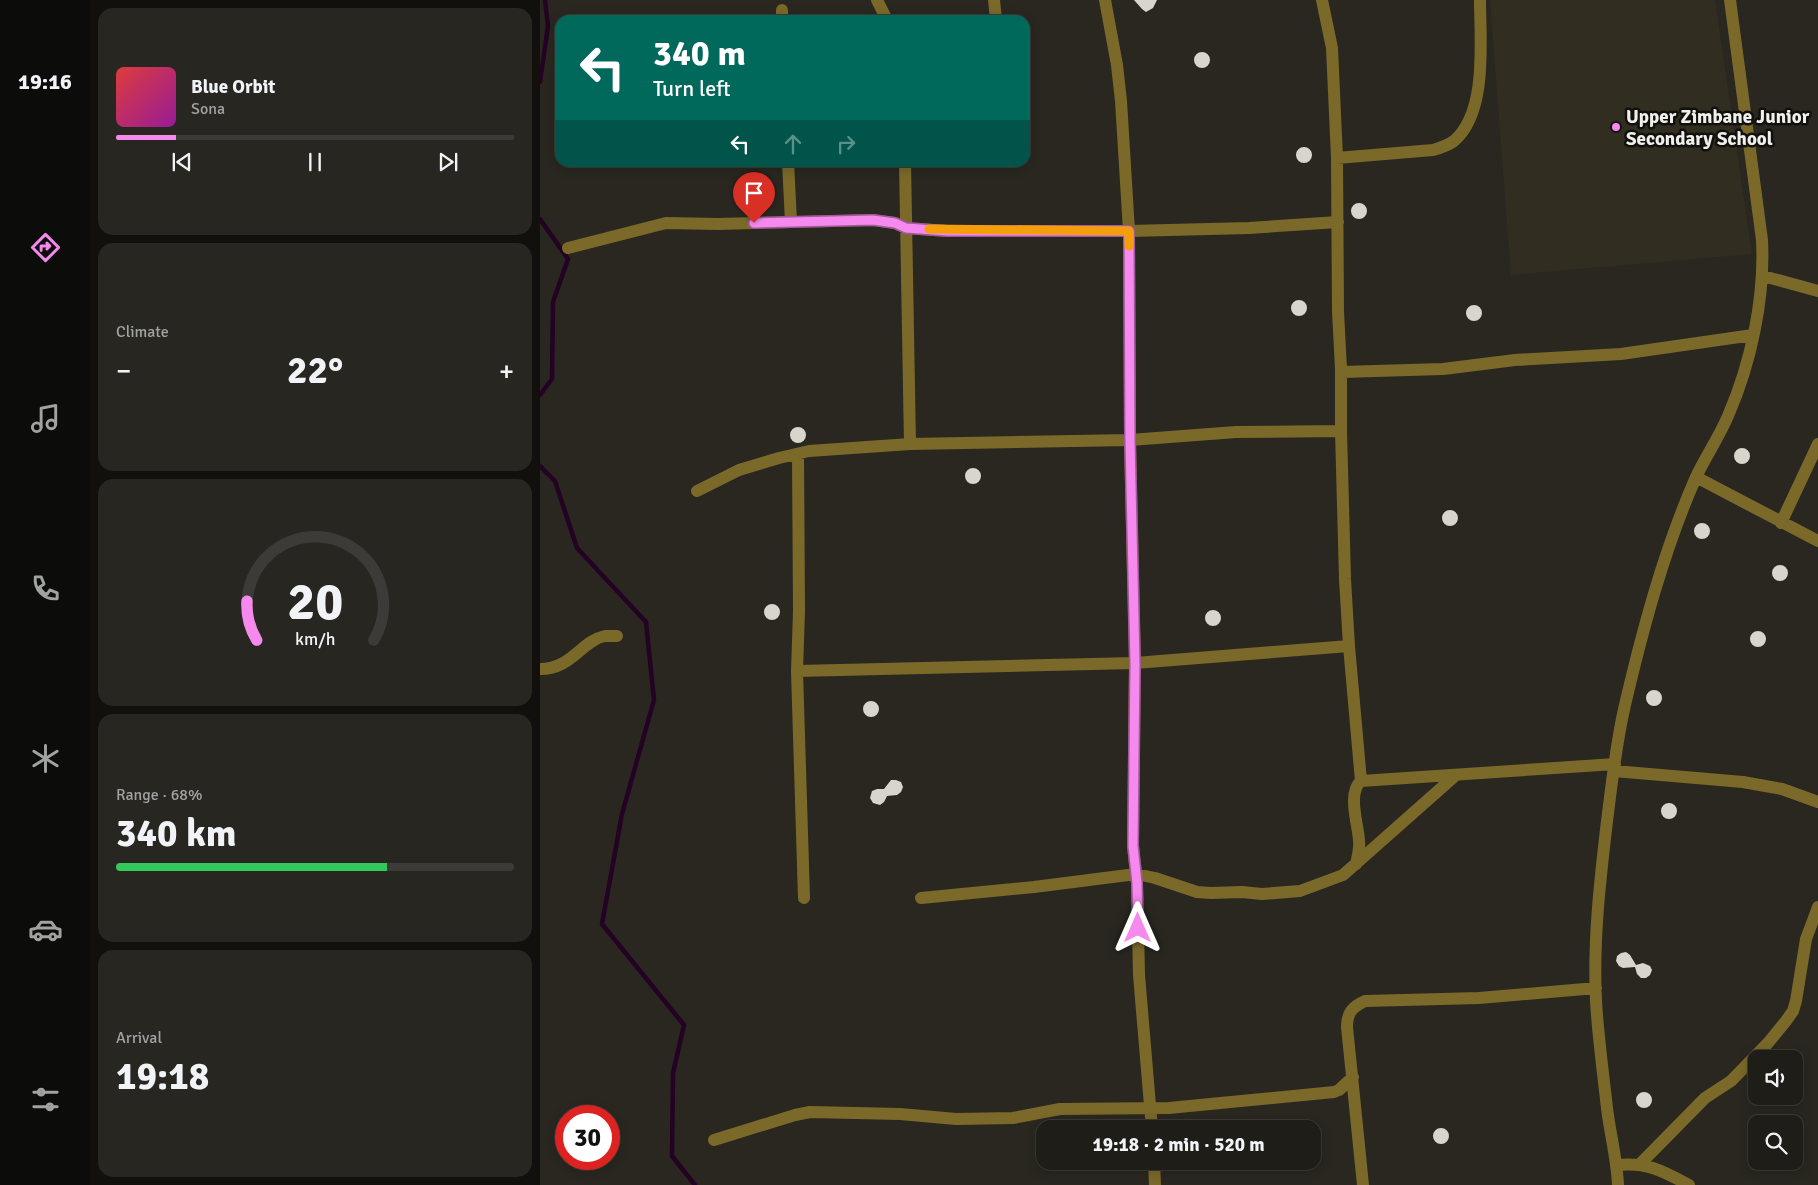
<!DOCTYPE html>
<html lang="en">
<head>
<meta charset="utf-8">
<style>
	:root { --surface:#1f1d18; --page:#272621; --text:#f1f3f6; --muted:#a1a2a2; --line:#3c3b37; --accent:#f689ee }
	body { margin:0; font-family:Signika,sans-serif; background:var(--page); color:var(--text); height:100vh; display:flex; flex-direction:column; font-size:19px; white-space:nowrap }
	* { box-sizing:border-box; margin:0 }
	p { font-size:16px; color:var(--muted) }
	.icon { flex:none; width:28px; height:28px; fill:none; stroke:currentColor; stroke-width:2; stroke-linecap:round; stroke-linejoin:round }
	.map { position:relative; flex:1; overflow:hidden }
	.sheet { display:flex; flex-direction:column; gap:8px; padding:8px; background:#11100d; width:450px }
	.sheet>* { flex:none }
	.top-card { position:absolute; left:15px; top:15px; width:475px; height:152px; border-radius:15px; box-shadow:0 2px 12px #0003,0 0 0 1px var(--line); background:#00695c; color:#fff; overflow:hidden }
	.buttons { position:absolute; left:1208px; top:1050px; display:grid; gap:10px }
	.buttons a { display:grid; place-items:center; width:55px; height:55px; border-radius:10px; background:var(--surface); box-shadow:0 2px 12px #0003,0 0 0 1px var(--line); font-size:25px }
	.speed { position:absolute; left:15px; top:1105px; display:flex; gap:10px; font-size:25px; font-weight:700; text-align:center }
	.speed>* { display:grid; place-content:center; width:65px; height:65px; border-radius:50%; background:var(--surface); box-shadow:0 2px 12px #0003,0 0 0 1px var(--line); line-height:1 }
	.speed .limit { border:8px solid #d22; background:#fff; color:#111 }
	.pin { position:absolute; display:grid; place-items:center; width:42px; height:42px; color:#fff; margin:-51px -21px; border-radius:50% 50% 50% 0; rotate:-45deg; box-shadow:0 0 5px #0007 }
	.pin .icon { rotate:45deg }
	.me { position:absolute; width:55px; margin:-28px; rotate:0deg; stroke-linejoin:round; filter:drop-shadow(0 0 4px #0008) }
	.turn { display:flex; align-items:center; gap:18px; height:105px; padding:0 15px; font-size:22px }
	.turn .icon { width:65px; height:65px; stroke-width:2.5 }
	.turn b { display:block; font-size:35px; line-height:42px }
	.lanes { display:flex; align-items:center; height:48px; padding:0 15px; background:#0003; justify-content:center; gap:25px; direction:ltr }
	.lanes .off { opacity:.35 }
	.big { font-size:38px; font-weight:700; line-height:1.1 }
	.sheet .widget { flex:1; display:flex; flex-direction:column; justify-content:center; gap:8px; min-width:0; padding:0 18px; border-radius:15px; background:var(--page) }
	.sheet .dial { align-items:center; gap:0 }
	.dial svg { height:130px; overflow:visible; fill:none; stroke:var(--line); stroke-width:7; stroke-linecap:round; text-anchor:middle }
	.dial text { fill:var(--text); stroke:none }
	.song { display:flex; align-items:center; gap:15px }
	.cover { width:60px; height:60px; border-radius:8px; background:linear-gradient(135deg,hsl(0 70% 55%),hsl(300 70% 35%)) }
	.played { height:5px; border-radius:2px; background:linear-gradient(90deg,var(--accent) 15%,var(--line) 15%) }
	.keys { display:flex; justify-content:space-around; direction:ltr }
	.heat { display:flex; justify-content:space-between; align-items:center; font-size:28px; direction:ltr }
	.charge { height:8px; border-radius:4px; background:linear-gradient(90deg,#34c759 68%,var(--line) 0) }
	.trip { position:absolute; left:496px; top:1120px; width:285px; height:50px; border-radius:15px; background:var(--surface); box-shadow:0 2px 12px #0003,0 0 0 1px var(--line); font-weight:700; line-height:50px; text-align:center }
	main { display:flex; flex:1; min-height:0 }
	.dock { display:flex; flex-direction:column; width:90px; justify-content:space-around; align-items:center; background:#0c0c0a; color:var(--muted) }
	.dock .icon { width:35px; height:35px }
	.dock .current { color:var(--accent) }
	.dock b { font-size:22px; color:var(--text) }
	.map>svg:first-child { display:block }
</style>
</head>
<body>
<main>
<nav class="dock">
<b>19:16</b>
<svg class="icon current" aria-label="directions" viewBox="0 0 24 24"><path d="M12 3l9 9-9 9-9-9zM9 14v-3h6M13 9l2 2-2 2"/></svg>
<svg class="icon" aria-label="music" viewBox="0 0 24 24"><path d="M9 18V5l10-2v13"/><circle cx="6" cy="18" r="3"/><circle cx="16" cy="16" r="3"/></svg>
<svg class="icon" aria-label="phone" viewBox="0 0 24 24"><path d="M5 4h4l2 5-3 2q2 4 5 5l2-3 5 2v4C11 20 4 13 5 4z"/></svg>
<svg class="icon" aria-label="climate" viewBox="0 0 24 24"><path d="M12 3v18M4 7l16 10M4 17L20 7"/></svg>
<svg class="icon" aria-label="car" viewBox="0 0 24 24"><path d="M5 17H2v-5l4-1 3-4h7l3 4 3 1v5h-3M9 17h6M6 11h13"/><circle cx="7" cy="17" r="2"/><circle cx="17" cy="17" r="2"/></svg>
<svg class="icon" aria-label="filters" viewBox="0 0 24 24"><path d="M4 7h16M4 17h16"/><circle cx="9" cy="7" r="2"/><circle cx="15" cy="17" r="2"/></svg>
</nav>
<section class="sheet">
<div class="widget">
<div class="song"><i class="cover"></i><div><b>Blue Orbit</b><p>Sona</p></div></div>
<div class="played"></div>
<div class="keys"><svg class="icon" aria-label="previous" viewBox="0 0 24 24"><path d="M18 5L8 12l10 7zM5 5v14"/></svg><svg class="icon" aria-label="pause" viewBox="0 0 24 24"><path d="M8 5v14M16 5v14"/></svg><svg class="icon" aria-label="next" viewBox="0 0 24 24"><path d="M6 5l10 7-10 7zM19 5v14"/></svg></div>
</div>
<div class="widget"><p>Climate</p>
<div class="heat"><a>−</a><b class="big">22°</b><a>+</a></div>
</div>
<div class="widget dial"><svg viewBox="0 0 100 80">
<path d="M14 69A42 42 0 1 1 86 69"/>
<path d="M14 69A42 42 0 0 1 8 45" stroke="#f689ee"/>
<text x="50" y="56" font-size="32" font-weight="700">20</text>
<text x="50" y="72" font-size="11">km/h</text>
</svg></div>
<div class="widget"><p>Range · 68%</p><b class="big">340 km</b><div class="charge"></div></div>
<div class="widget"><p>Arrival</p><b class="big">19:18</b></div>
</section>
<div class="map">
<svg width="1278" height="1185" viewBox="0 0 1278 1185">
	<rect width="100%" height="100%" fill="#292720"/>
	<path fill="#312d20" d="M950,0H1175L1212,254L971,275Z"/>
	<g fill="none" stroke-linecap="round" stroke-linejoin="round">
		<path stroke="#240223" stroke-width="4.5" d="M0,82L8,26L5,0
			M0,219L28,259L13,302L12,379L0,395
			M0,466L15,481L37,548L106,622L114,700L82,814L62,924L144,1025L133,1073L132,1156L155,1185"/>
	</g>
	<path fill="#d8d5cc" d="M594,0H617L613,8L606,12L602,9Z
		M654 60a8 8 0 1 1 16 0a8 8 0 1 1-16 0Z
		M756 155a8 8 0 1 1 16 0a8 8 0 1 1-16 0Z
		M811 211a8 8 0 1 1 16 0a8 8 0 1 1-16 0Z
		M751 308a8 8 0 1 1 16 0a8 8 0 1 1-16 0Z
		M926 313a8 8 0 1 1 16 0a8 8 0 1 1-16 0Z
		M250 435a8 8 0 1 1 16 0a8 8 0 1 1-16 0Z
		M1194 456a8 8 0 1 1 16 0a8 8 0 1 1-16 0Z
		M425 476a8 8 0 1 1 16 0a8 8 0 1 1-16 0Z
		M902 518a8 8 0 1 1 16 0a8 8 0 1 1-16 0Z
		M1154 531a8 8 0 1 1 16 0a8 8 0 1 1-16 0Z
		M1232 573a8 8 0 1 1 16 0a8 8 0 1 1-16 0Z
		M224 612a8 8 0 1 1 16 0a8 8 0 1 1-16 0Z
		M665 618a8 8 0 1 1 16 0a8 8 0 1 1-16 0Z
		M1210 639a8 8 0 1 1 16 0a8 8 0 1 1-16 0Z
		M1106 698a8 8 0 1 1 16 0a8 8 0 1 1-16 0Z
		M323 709a8 8 0 1 1 16 0a8 8 0 1 1-16 0Z
		M351,780H356L361,782L363,787L361,792L357,795L347,796L344,802L340,805L333,803L330,798L332,791L337,789H344Z
		M1121 811a8 8 0 1 1 16 0a8 8 0 1 1-16 0Z
		M1086,952L1090,955L1096,965L1103,963L1110,966L1112,970L1110,975L1106,978H1101L1097,974L1095,967L1083,968L1079,966L1076,961L1077,956L1081,953Z
		M1096 1100a8 8 0 1 1 16 0a8 8 0 1 1-16 0Z
		M893 1136a8 8 0 1 1 16 0a8 8 0 1 1-16 0Z"/>
	<g fill="none" stroke-linecap="round" stroke-linejoin="round">
		<path stroke="#7b692a" stroke-width="12" d="M337,0L347,20
			M454,0L456,20
			M565,0L577,65L581,101L589,231L590,440L595,663L593,846L597,883L599,975L612,1129
			M782,0L792,48L797,158L798,311L801,369V431L805,579L809,646L821,781C807,793 818,824 819,840C820,848 818,856 816,864
			M242,10V20
			M797,158L893,150C900,148 907,146 914,141C948,112 940,40 940,0
			M248,162L251,222
			M365,162L370,444
			M28,248L126,223L178,224L333,220L355,223L366,228L407,231H589L709,228L798,222
			M1223,276L1278,291
			M801,372L903,369L975,360L1081,354L1213,335
			M258,454L259,611L257,671L264,898
			M1156,477L1278,541
			M157,491L199,470L239,458L269,451L370,444L590,440L696,432L801,431
			M1241,523L1278,444
			M0,669C32,669 41,641 65,636C69,636 73,636 77,636
			M257,671L595,663L809,646
			M1074,771L1203,782L1242,789L1278,802
			M821,781L1075,764
			M381,898L494,887L596,874L615,878L657,892L671,893L702,892L722,894L760,891L803,875L916,775
			M174,1140L255,1115L270,1112L360,1114L416,1119L473,1118L520,1109L629,1108L794,1092L799,1090L813,1077
			M614,1161L615,1185
			M1100,1164L1165,1098L1191,1081L1228,1043L1246,1021L1253,1011L1256,1001L1266,939L1278,907
			M1077,1165C1108,1162 1123,1171 1149,1185
			M823,1185L807,1027C807,1013 812,1007 825,1001L939,998L1056,988
			M1078,1185C1077,1159 1070,1134 1067,1108C1063,1072 1058,1036 1056,1001C1053,940 1060,881 1067,821C1072,782 1076,743 1085,705C1103,628 1124,550 1156,477C1166,456 1179,437 1188,416C1211,363 1225,298 1222,240L1190,0"/>
	</g>
	<g fill="none" stroke-linecap="round" stroke-linejoin="round">
		<defs>
			<path id="route" d="M214,223L333,220L355,223L366,228L407,231H589L590,440L595,664L593,846L597,883L598,928"/>
		</defs>
		<use href="#route" stroke="#a0599b" stroke-width="12"/>
		<use href="#route" stroke="#f689ee" stroke-width="9"/>
		<path stroke="#f59e0b" stroke-width="9" d="M389,229L589,231V246"/>
	</g>
	<circle fill="#f689ee" stroke="#11100d" stroke-width="2" cx="1076" cy="127" r="5"/>
	<g text-anchor="middle" stroke-width="5" stroke-linejoin="round" paint-order="stroke">
		<g font-size="19" font-weight="bold" fill="#f1efeb" stroke="#11100d" text-anchor="start">
			<text x="1086" y="123">Upper Zimbane Junior<tspan x="1086" dy="22">Secondary School</tspan></text>
		</g>
	</g>
</svg>
<div class="buttons">
<a><svg class="icon" aria-label="sound" viewBox="0 0 24 24"><path d="M4 9h4l5-4v14l-5-4H4zM17 9q2 3 0 6"/></svg></a>
<a><svg class="icon" aria-label="search" viewBox="0 0 24 24"><circle cx="10" cy="10" r="6"/><path d="M15 15l6 6"/></svg></a>
</div>
<div class="speed"><div class="limit">30</div></div>
<div class="pin" style="left:214px;top:223px;background:#d93025"><svg class="icon" aria-label="arrive" viewBox="0 0 24 24"><path d="M6 21V4h12l-3 4 3 4H6"/></svg></div>
<svg class="me" style="left:598px;top:928px" viewBox="-20 -20 40 40"><path d="M0-17L14 15 0 8-14 15z" fill="#f689ee" stroke="#fff" stroke-width="4"/></svg>
<div class="trip">19:18 · 2 min · 520 m</div>
<div class="top-card">
<div class="turn"><svg class="icon" aria-label="left" viewBox="0 0 24 24"><path d="M17 20v-9H6M10 6l-5 5 5 5"/></svg><div><b>340 m</b>Turn left</div></div>
<div class="lanes"><svg class="icon" aria-label="left" viewBox="0 0 24 24"><path d="M17 20v-9H6M10 6l-5 5 5 5"/></svg><svg class="icon off" aria-label="ahead" viewBox="0 0 24 24"><path d="M12 20V5M6 11l6-6 6 6"/></svg><svg class="icon off" aria-label="right" viewBox="0 0 24 24"><path d="M7 20v-9h11M14 6l5 5-5 5"/></svg></div>
</div>
</div>
</main>
</body>
</html>
